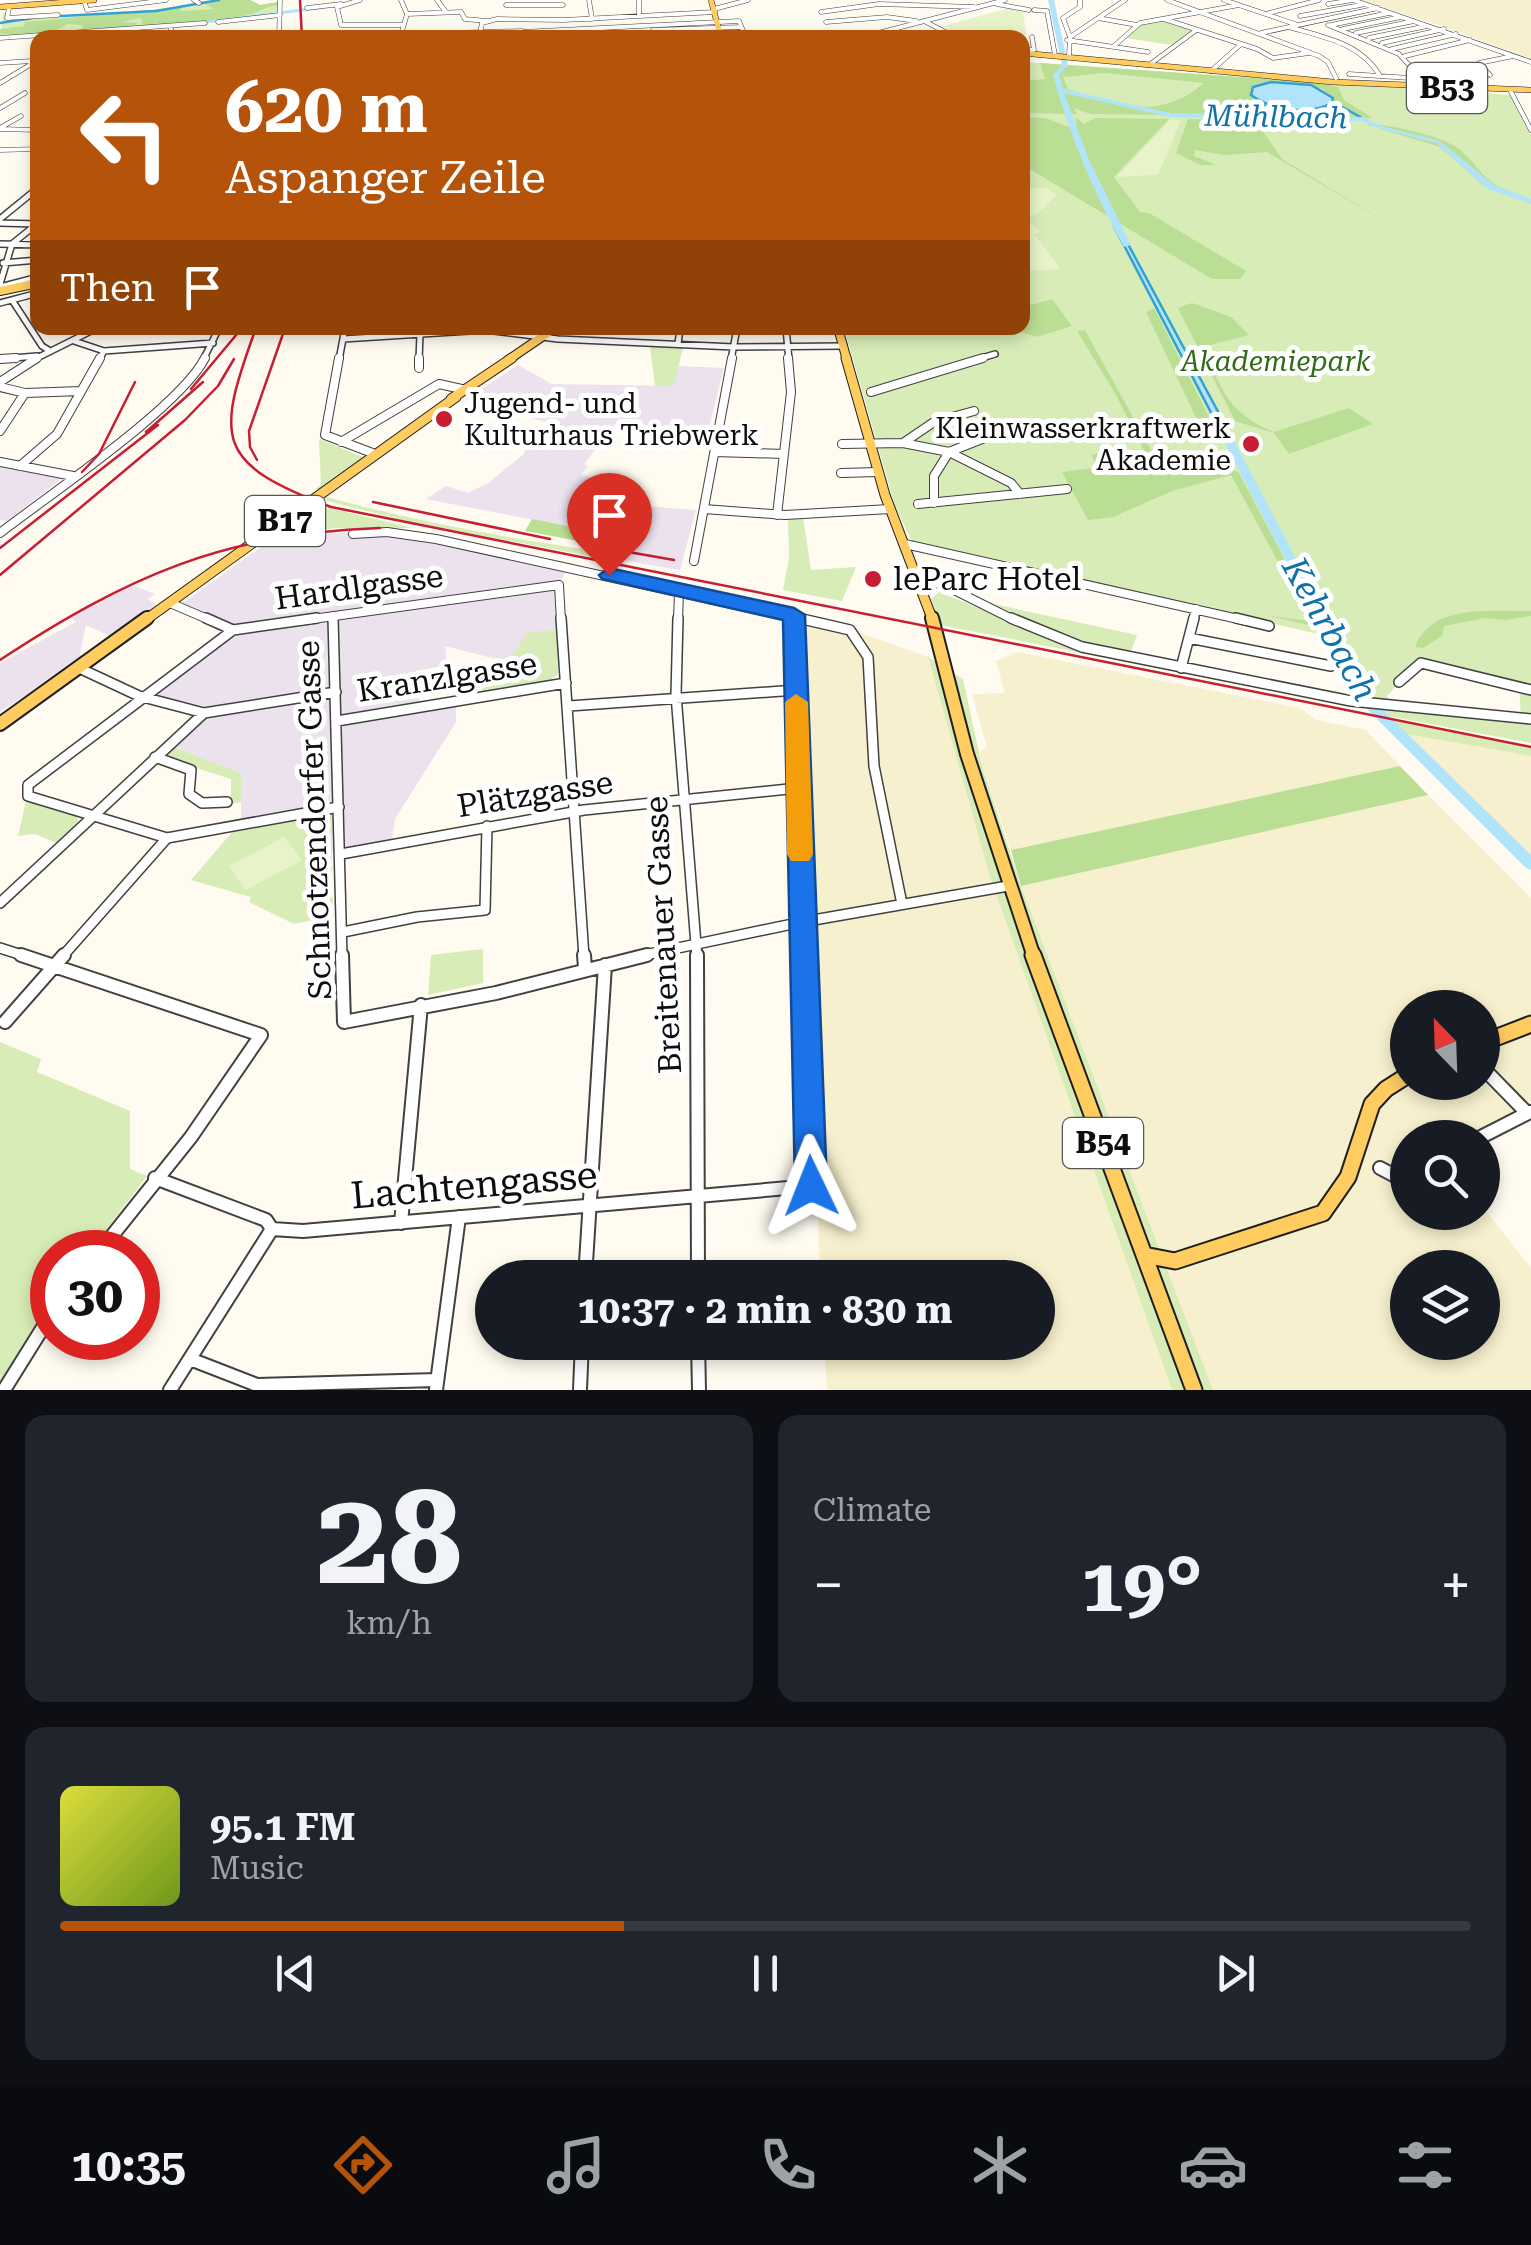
<!DOCTYPE html>
<html lang="en">
<head>
<meta charset="utf-8">
<style>
	:root { --surface:#171b24; --page:#20242c; --text:#f1f3f6; --muted:#9ea1a6; --line:#363941; --accent:#b45309 }
	body { margin:0; font-family:"Roboto Serif",serif; background:var(--page); color:var(--text); height:100vh; display:flex; flex-direction:column; font-size:38px; white-space:nowrap }
	* { box-sizing:border-box; margin:0 }
	p { font-size:32px; color:var(--muted) }
	.icon { flex:none; width:55px; height:55px; fill:none; stroke:currentColor; stroke-width:2; stroke-linecap:round; stroke-linejoin:round }
	.map { position:relative; height:1390px; overflow:hidden }
	.drawer { display:flex; flex-direction:column; gap:25px; padding:25px; background:#0d0f14; flex:1 }
	.drawer>* { flex:none }
	.banner { position:absolute; left:30px; top:30px; width:1000px; height:305px; border-radius:20px; box-shadow:0 5px 15px #0003; background:#b45309; color:#fff; overflow:hidden }
	.needle { width:65px; rotate:337deg }
	.buttons { position:absolute; left:1390px; top:990px; display:grid; gap:20px }
	.buttons a { display:grid; place-items:center; width:110px; height:110px; border-radius:50%; background:var(--surface); box-shadow:0 5px 15px #0003; font-size:50px }
	.speed { position:absolute; left:30px; top:1230px; display:flex; gap:20px; font-size:50px; font-weight:700; text-align:center }
	.speed>* { display:grid; place-content:center; width:130px; height:130px; border-radius:50%; background:var(--surface); box-shadow:0 5px 15px #0003; line-height:1 }
	.speed .limit { border:15px solid #d22; background:#fff; color:#111 }
	.pin { position:absolute; display:grid; place-items:center; width:85px; height:85px; color:#fff; margin:-102px -42px; border-radius:50% 50% 50% 0; rotate:-45deg; box-shadow:0 0 10px #0007 }
	.pin .icon { rotate:45deg }
	.me { position:absolute; width:110px; margin:-55px; rotate:358deg; stroke-linejoin:round; filter:drop-shadow(0 0 8px #0008) }
	.turn { display:flex; align-items:center; gap:35px; height:210px; padding:0 30px; font-size:45px }
	.turn .icon { width:130px; height:130px; stroke-width:2.5 }
	.turn b { display:block; font-size:70px; line-height:85px }
	.then { display:flex; align-items:center; height:95px; padding:0 30px; background:#0003; gap:20px; font-size:38px }
	.big { font-size:75px; font-weight:700; line-height:1.1 }
	.drawer .card { flex:1; display:flex; flex-direction:column; justify-content:center; gap:15px; min-width:0; padding:0 35px; border-radius:20px; background:var(--page) }
	.drawer .dial { align-items:center; gap:0 }
	.dial b { font-size:130px; line-height:1 }
	.song { display:flex; align-items:center; gap:30px }
	.cover { width:120px; height:120px; border-radius:15px; background:linear-gradient(135deg,hsl(60 70% 55%),hsl(80 70% 35%)) }
	.played { height:10px; border-radius:5px; background:linear-gradient(90deg,var(--accent) 40%,var(--line) 40%) }
	.keys { display:flex; justify-content:space-around; direction:ltr }
	.heat { display:flex; justify-content:space-between; align-items:center; font-size:55px; direction:ltr }
	.drawer .tiles { flex:1; display:grid; gap:25px; grid-template-columns:1fr 1fr }
	.card:last-child { grid-column:span 2 }
	.trip { position:absolute; left:475px; top:1260px; width:580px; height:100px; border-radius:50px; background:var(--surface); box-shadow:0 5px 15px #0003; font-weight:700; line-height:100px; text-align:center }
	.tab-bar { display:flex; height:160px; justify-content:space-around; align-items:center; background:#090b0e; color:var(--muted) }
	.tab-bar .icon { width:70px; height:70px }
	.tab-bar .active { color:var(--accent) }
	.tab-bar b { font-size:45px; color:var(--text) }
	.map>svg:first-child { display:block }
</style>
</head>
<body>
<div class="map">
<svg width="1531" height="1390" viewBox="0 0 1531 1390">
	<rect width="100%" height="100%" fill="#fffbf0"/>
	<path fill="#ebe2ed" d="M518,365L552,384L673,386L679,366L724,368L709,428L675,427L672,441L643,440L645,424H615L584,464L588,466L581,475L627,484L618,499L619,504L696,510L680,570L609,558L622,537L426,499L446,486L468,493L488,483L524,454L525,446L552,424L466,399Z
		M0,465L64,477L7,521L0,520Z
		M376,530L420,534L571,563L555,591L557,630L528,633L508,662L445,646L447,665L416,671L420,711L456,705V722L395,819L392,840L331,852V813L241,829V773L174,747L205,718L209,707L154,695L229,637L233,625L183,603L261,547L288,537Z
		M134,586L155,594L148,599L157,606L112,637L86,625L80,654L85,657L0,712V663L76,622L70,618L93,603Z"/>
	<path fill="#f7f0ce" fill-rule="evenodd" d="M1359,0H1531V59L1442,26Z
		M806,621L841,626L928,657L990,877L1172,1390H827L824,1343L1038,1342V1278L820,1277L798,623Z
		M1018,652L1300,708L1316,720L1366,730L1400,766L1011,850L981,761L979,752L987,747L972,694L1005,693L996,661Z
		M1385,718L1531,747V856L1407,734Z
		M1428,795L1531,898V1111L1479,1137L1408,1138V1212H1482L1483,1207L1531,1268V1390H1213L1021,886ZM1408,1008H1482V1082H1408ZM1408,1268H1482V1342H1408Z"/>
	<path fill="#d7ecb7" fill-rule="evenodd" d="M221,0H250L260,5L278,2L277,14L190,25L0,37L3,13L7,12L6,21L156,11Z
		M1164,20L1193,31L1172,45L1126,38L1140,24Z
		M1023,62L1513,95L1531,134V743L1382,715L1368,700L1352,701L1351,706L940,625L931,599L939,592L1082,650L970,599L1137,635L1129,656L1351,700L1323,635L913,543L895,506L844,328H1022ZM1421,659L1519,683L1521,717L1390,705L1387,696Z
		M650,346L683,347L674,386H655Z
		M319,439L363,457L319,490L315,489L321,485Z
		M327,497C421,523 518,540 612,553L604,559L406,521L323,500Z
		M316,505L413,528H337L276,535Z
		M803,517L811,570L856,567L842,601L783,590L789,558L788,518Z
		M557,630L558,674L549,681L480,693L500,660L508,662L528,632Z
		M928,657L963,679L981,762L1021,886L1213,1390H1172L990,877Z
		M1385,718L1531,747V756L1407,734Z
		M174,747L241,773V802L231,804V779L165,758Z
		M26,801L77,816L78,822L56,843L35,834L18,836Z
		M331,812L333,916L294,924L249,902L251,897L191,880L234,830Z
		M483,949V983L428,995L431,955Z
		M0,1042L41,1059L37,1072L130,1111V1169L147,1176L89,1252H52V1300L0,1383Z"/>
	<path fill="#bbde95" fill-rule="evenodd" d="M221,0H250L260,5L278,2L277,6C267,5 260,12 248,15C216,23 175,26 142,25L141,18L122,22L138,23L131,27L82,29L83,25L68,24L51,33L0,37L16,35L0,34V29L24,26L25,22L181,7V11L214,9L203,3Z
		M1040,63L1322,83L1338,87L1344,100L1373,118L1090,114L1074,108L1077,114L1023,113V81L1045,79ZM1105,73L1204,83C1161,120 1119,108 1068,89L1063,77ZM1284,82L1322,89L1333,98L1306,110L1267,104L1261,84Z
		M1023,117L1045,118L1077,130L1075,117L1084,124L1095,118L1169,119L1114,177L1140,212L1149,213L1246,271L1240,279H1212L1023,165Z
		M1188,119L1264,121L1258,124L1282,159L1392,226L1267,152L1224,155L1195,150L1194,156L1216,165H1200L1176,153Z
		M1365,124C1385,123 1444,136 1459,149C1483,169 1480,181 1514,193L1509,196L1483,185L1440,147Z
		M1052,299L1072,326L1037,337L1010,328H1022L1023,307Z
		M1192,303L1231,317L1249,335L1202,347C1224,391 1226,412 1274,432L1349,408L1373,424L1289,454L1274,433L1235,421L1178,308Z
		M1154,308L1214,427L1201,428L1146,312Z
		M1085,330L1161,468L1193,457L1216,469L1238,471L1321,628L1270,616L1310,621L1231,475L1172,491L1113,517L1088,520L1062,472L1094,468L1097,465L1091,455L1105,452L1147,457L1116,395L1077,331Z
		M532,519L623,537L616,548L525,531Z
		M1531,611V616L1506,620L1485,618L1444,626L1442,636L1423,648L1415,647C1431,603 1493,612 1531,611Z
		M1400,766L1428,795L1021,886L1011,850Z"/>
	<path fill="#e8f3c9" d="M1009,8L1023,11L1027,41L1022,38L959,37L943,26Z
		M1171,119L1181,120L1158,175L1116,177Z
		M1047,188L1057,195L1037,214L1025,218L1041,232L1034,234L1061,269L1023,271V189Z
		M284,837L302,860L246,890L229,866Z"/>
	<path fill="#b1e4fa" stroke="#34a1d5" stroke-width="2.5" d="M1271,82L1311,85L1333,98L1332,103C1309,115 1273,111 1251,95L1253,87Z
		M1115,228L1121,231L1230,434L1224,435L1217,424Z"/>
	<g fill="none" stroke-linecap="round" stroke-linejoin="round">
		<path stroke="#34a1d5" stroke-width="2.5" d="M61,16L156,11L219,0
			M0,23L33,18
			M1337,104L1364,119
			M1243,110L1264,105"/>
		<path fill="#b1e4fa" fill-rule="evenodd" d="M1048,0H1054L1068,65L1059,75L1063,89L1170,113L1364,117L1378,125L1440,141L1494,185L1531,199V204L1488,189L1436,143L1374,127L1363,121L1170,117L1064,93L1090,162L1131,245L1124,247C1094,193 1069,135 1053,75L1062,65Z
			M321,6L323,9L192,25L189,23Z
			M1219,419L1224,422L1368,695L1531,855V870L1526,868L1359,701L1214,422Z"/>
		<defs>
			<path id="minor-far4" d="M84,0L87,10L166,0
				M194,0L199,3
				M360,0L337,7L341,25H402
				M437,0L446,12
				M589,0L592,19
				M639,0V16
				M1167,0L1319,56L1328,62L1336,78
				M1224,0L1295,24
				M997,4L1029,10
				M1328,4L1353,0L1531,62
				M506,5H563
				M9,8L7,18L58,15
				M307,8L341,4
				M714,9L748,0
				M1034,10L1047,11L1055,55
				M821,12L879,4L974,7
				M1269,13L1319,0
				M407,14L461,12L465,19L487,21
				M1300,16L1361,5
				M1098,18L1137,25
				M1164,19L1257,49L1273,58L1309,53
				M924,21L957,38
				M218,22L280,15
				M826,22L887,17L916,21
				M1328,25L1399,54L1430,88
				M1331,25L1389,13
				M170,27L174,36L211,33
				M1289,27C1323,37 1361,43 1380,76
				M1343,29L1401,17
				M653,30L740,27
				M522,32L739,21L746,38
				M451,33L522,31
				M1261,33L1378,8
				M1356,33L1414,21
				M1070,37L1125,0
				M0,38L205,23
				M279,38L280,0
				M359,38L399,35
				M400,38L407,14L401,0
				M479,38L482,23L497,19L564,20L715,12
				M590,38L615,33L618,38
				M859,38L1005,0
				M1369,38L1427,26
				M1067,40L1148,52
				M1382,43L1444,29
				M1114,46L1140,23L1239,5
				M1392,49L1456,34
				M1022,50H1034L1032,37
				M1069,55L1070,37L1063,18L1080,7V0
				M1405,56L1470,40
				M0,63L32,61
				M1149,65L1195,31
				M1211,71L1240,45
				M1349,74L1425,79
				M1490,75L1479,63L1513,56
				M0,83L38,60
				M1510,90L1531,130
				M0,108L25,93
				M0,128L21,116
				M0,129L38,130
				M0,150L38,149"/>
			<path id="minor-far3" d="M0,219L38,188
				M0,223L37,224
				M0,244L38,245
				M3,263L38,260
				M0,284L12,244L38,223
				M0,287L38,277
				M12,300L42,346L50,351
				M0,303L38,293
				M786,328L789,360
				M343,339L485,330L558,339L734,347L844,346
				M74,341L104,351L213,343
				M678,344L680,328
				M0,359L37,356
				M33,360L97,328
				M99,360L104,351
				M203,360L219,328
				M339,360L345,328
				M419,360L420,334
				M731,360L737,328
				M975,360L995,354"/>
			<path id="minor-far2" d="M339,358L325,435L375,454
				M0,359L16,358
				M419,368V358
				M0,382L37,358
				M0,387L25,393L81,391
				M871,392L983,358
				M0,431L25,393
				M341,442L439,384L466,390
				M903,443L949,452L987,437
				M842,444L903,443L934,422L974,411
				M715,452L784,454
				M0,462L73,476
				M20,466L57,434L100,358
				M841,473L878,472
				M934,503V476L949,452L1011,483L1020,494
				M918,504L1067,489
				M704,509L785,515L890,509
				M777,515L791,392L788,358
				M0,533C49,495 180,407 205,358
				M353,534L387,532L436,539L809,621
				M905,544L1247,621
				M694,561L732,358
				M919,579L944,585L1016,621
				M559,585L561,621
				M170,603L212,621
				M794,615V621
				M333,616V621
				M298,621L559,585
				M678,621L679,591
				M1193,621L1196,609"/>
			<path id="minor-far1" d="M206,618L233,630L317,618
				M333,618L342,957
				M561,618L584,957
				M678,618L676,695L697,957
				M794,618L804,957
				M798,618L850,630L868,657L874,766L902,904
				M1011,618L1082,647L1351,701L1531,719
				M1236,618L1269,626
				M233,630L28,785V796L167,838L339,807
				M1189,638L1331,666
				M79,668L139,696L204,713L336,692
				M1181,668L1194,618
				M1399,682L1421,663L1531,690
				M569,706L796,690
				M337,721L566,683
				M155,757L191,770L189,794L202,803L227,802
				M341,854L584,810L798,788
				M0,903L204,713
				M343,932L417,917L485,910L487,826
				M0,948L28,957
				M62,957L167,838
				M635,957L802,922L1008,886"/>
			<path id="minor" d="M21,955L261,1035L191,1137L99,1252
				M342,955L344,1022L496,993L647,955
				M584,955L585,968
				M697,955L698,1278
				M5,1022L64,955
				M1482,1067L1527,1113
				M1479,1138L1530,1112
				M1380,1168L1399,1178L1408,1174
				M155,1178L266,1220L272,1229L303,1231L811,1186L804,955
				M401,1223L421,1005
				M585,1278L605,965
				M698,1342L699,1390
				M190,1359L257,1385L437,1380
				M4,1390L52,1313
				M170,1390L272,1229
				M436,1390L459,1217
				M580,1390L582,1342"/>
			<path id="major-far4" d="M711,0L721,38
				M0,7L94,0
				M1022,53L1333,82L1531,90"/>
			<path id="major-far3" d="M0,291L38,283
				M838,328L847,360
				M508,360L555,328"/>
			<path id="major-far2" d="M846,358L885,495L933,621
				M451,399L512,358
				M144,621L456,397"/>
			<path id="major-far1" d="M932,618L967,754L1034,957
				M0,724L147,618"/>
			<path id="major" d="M1033,955L1194,1390
				M1482,1043L1531,1024
				M1144,1255L1175,1261L1323,1213L1348,1177L1372,1104L1386,1089L1408,1075"/>
		</defs>
		<use href="#minor-far4" stroke="#414141" stroke-width="5"/>
		<use href="#minor-far3" stroke="#414141" stroke-width="8"/>
		<use href="#minor-far2" stroke="#414141" stroke-width="10"/>
		<use href="#minor-far1" stroke="#414141" stroke-width="12"/>
		<use href="#minor" stroke="#414141" stroke-width="16"/>
		<use href="#major-far4" stroke="#1f1f1f" stroke-width="6"/>
		<use href="#major-far3" stroke="#1f1f1f" stroke-width="10"/>
		<use href="#major-far2" stroke="#1f1f1f" stroke-width="11"/>
		<use href="#major-far1" stroke="#1f1f1f" stroke-width="16"/>
		<use href="#major" stroke="#1f1f1f" stroke-width="19"/>
		<use href="#minor-far4" stroke="#fff" stroke-width="4"/>
		<use href="#minor-far3" stroke="#fff" stroke-width="5"/>
		<use href="#minor-far2" stroke="#fff" stroke-width="8"/>
		<use href="#minor-far1" stroke="#fff" stroke-width="9"/>
		<use href="#minor" stroke="#fff" stroke-width="12"/>
		<use href="#major-far4" stroke="#ffcc60" stroke-width="5"/>
		<use href="#major-far3" stroke="#ffcc60" stroke-width="8"/>
		<use href="#major-far2" stroke="#ffcc60" stroke-width="9"/>
		<use href="#major-far1" stroke="#ffcc60" stroke-width="12"/>
		<use href="#major" stroke="#ffcc60" stroke-width="15"/>
		<path stroke="#c71e33" stroke-width="2.5" d="M300,0L302,38
			M256,328C215,440 215,463 331,507L1531,747
			M191,389L242,328
			M146,432L203,382
			M257,460L250,447L249,431L285,328
			M82,472L99,454L135,382
			M373,502L550,539
			M0,548L158,425
			M623,551L674,560
			M0,575L185,420L218,386L234,359
			M0,660C128,576 225,533 380,528"/>
	</g>
	<path fill="#1a73e8" stroke="#114b97" stroke-width="2.5" d="M609,568L794,608L805,615L827,1186L822,1196L811,1201L800,1196L795,1186L783,620L602,579L599,575Z"/>
	<path fill="#f59e0b" d="M796,694L808,702L813,854L809,861H791L787,854L785,702Z"/>
	<g fill="#c71e33" stroke="#fff" stroke-width="4">
		<circle cx="444" cy="419" r="10"/>
		<circle cx="1251" cy="444" r="10"/>
		<circle cx="873" cy="579" r="10"/>
	</g>
	<g text-anchor="middle" stroke-width="10" stroke-linejoin="round" paint-order="stroke">
		<g font-size="28" font-style="italic" fill="#316b1a" stroke="#fff">
			<text x="1276" y="371">Akademiepark</text>
		</g>
		<g font-size="28" fill="#0e0e0e" stroke="#fff" text-anchor="start">
			<text x="464" y="413">Jugend- und<tspan x="464" dy="32">Kulturhaus Triebwerk</tspan></text>
			<text x="1231" y="438" text-anchor="end">Kleinwasserkraftwerk<tspan x="1231" dy="32">Akademie</tspan></text>
		</g>
		<g fill="#fff" stroke="#565656" stroke-width="2.5">
			<rect x="1407" y="63" width="80" height="50" rx="8"/>
			<rect x="245" y="496" width="80" height="50" rx="8"/>
			<rect x="1063" y="1118" width="80" height="50" rx="8"/>
		</g>
		<g font-size="30" font-weight="bold" fill="#0e0e0e">
			<text x="1447" y="98">B53</text>
			<text x="285" y="531">B17</text>
			<text x="1103" y="1153">B54</text>
		</g>
		<g font-size="30" font-style="italic" fill="#1072a8" stroke="#fff">
			<text transform="translate(1276 117) rotate(1)" y="10">Mühlbach</text>
		</g>
		<g font-size="32" fill="#0e0e0e" stroke="#fff" text-anchor="start">
			<text x="893" y="590">leParc Hotel</text>
		</g>
		<g font-size="32" fill="#0e0e0e" stroke="#fff">
			<text transform="translate(359 587) rotate(-8)" y="11">Hardlgasse</text>
			<text transform="translate(447 677) rotate(-9)" y="11">Kranzlgasse</text>
			<text transform="translate(535 794) rotate(-9)" y="11">Plätzgasse</text>
			<text transform="translate(314 820) rotate(-92)" y="11">Schnotzendorfer Gasse</text>
			<text transform="translate(663 935) rotate(-93)" y="11">Breitenauer Gasse</text>
		</g>
		<g font-size="35" font-style="italic" fill="#1072a8" stroke="#fff">
			<text transform="translate(1330 629) rotate(61)" y="12">Kehrbach</text>
		</g>
		<g font-size="38" fill="#0e0e0e" stroke="#fff">
			<text transform="translate(474 1185) rotate(-5)" y="13">Lachtengasse</text>
		</g>
	</g>
</svg>
<div class="buttons">
<a><svg class="needle" viewBox="-14 -14 28 28"><path d="M0-13l5 13h-10z" fill="#e53935"/><path d="M0 13l5-13h-10z" fill="#9ea1a6"/></svg></a>
<a><svg class="icon" aria-label="search" viewBox="0 0 24 24"><circle cx="10" cy="10" r="6"/><path d="M15 15l6 6"/></svg></a>
<a><svg class="icon" aria-label="layers" viewBox="0 0 24 24"><path d="M12 4l9 5-9 5-9-5zM3 14l9 5 9-5"/></svg></a>
</div>
<div class="speed"><div class="limit">30</div></div>
<div class="pin" style="left:609px;top:575px;background:#d93025"><svg class="icon" aria-label="arrive" viewBox="0 0 24 24"><path d="M6 21V4h12l-3 4 3 4H6"/></svg></div>
<svg class="me" style="left:811px;top:1186px" viewBox="-20 -20 40 40"><path d="M0-17L14 15 0 8-14 15z" fill="#1a73e8" stroke="#fff" stroke-width="4"/></svg>
<div class="trip">10:37 · 2 min · 830 m</div>
<div class="banner">
<div class="turn"><svg class="icon" aria-label="left" viewBox="0 0 24 24"><path d="M17 20v-9H6M10 6l-5 5 5 5"/></svg><div><b>620 m</b>Aspanger Zeile</div></div>
<div class="then">Then<svg class="icon" aria-label="arrive" viewBox="0 0 24 24"><path d="M6 21V4h12l-3 4 3 4H6"/></svg></div>
</div>
</div>
<section class="drawer">
<div class="tiles">
<div class="card dial"><b>28</b><p>km/h</p></div>
<div class="card"><p>Climate</p>
<div class="heat"><a>−</a><b class="big">19°</b><a>+</a></div>
</div>
<div class="card">
<div class="song"><i class="cover"></i><div><b>95.1 FM</b><p>Music</p></div></div>
<div class="played"></div>
<div class="keys"><svg class="icon" aria-label="previous" viewBox="0 0 24 24"><path d="M18 5L8 12l10 7zM5 5v14"/></svg><svg class="icon" aria-label="pause" viewBox="0 0 24 24"><path d="M8 5v14M16 5v14"/></svg><svg class="icon" aria-label="next" viewBox="0 0 24 24"><path d="M6 5l10 7-10 7zM19 5v14"/></svg></div>
</div>
</div>
</section>
<nav class="tab-bar">
<b>10:35</b>
<svg class="icon active" aria-label="directions" viewBox="0 0 24 24"><path d="M12 3l9 9-9 9-9-9zM9 14v-3h6M13 9l2 2-2 2"/></svg>
<svg class="icon" aria-label="music" viewBox="0 0 24 24"><path d="M9 18V5l10-2v13"/><circle cx="6" cy="18" r="3"/><circle cx="16" cy="16" r="3"/></svg>
<svg class="icon" aria-label="phone" viewBox="0 0 24 24"><path d="M5 4h4l2 5-3 2q2 4 5 5l2-3 5 2v4C11 20 4 13 5 4z"/></svg>
<svg class="icon" aria-label="climate" viewBox="0 0 24 24"><path d="M12 3v18M4 7l16 10M4 17L20 7"/></svg>
<svg class="icon" aria-label="car" viewBox="0 0 24 24"><path d="M5 17H2v-5l4-1 3-4h7l3 4 3 1v5h-3M9 17h6M6 11h13"/><circle cx="7" cy="17" r="2"/><circle cx="17" cy="17" r="2"/></svg>
<svg class="icon" aria-label="filters" viewBox="0 0 24 24"><path d="M4 7h16M4 17h16"/><circle cx="9" cy="7" r="2"/><circle cx="15" cy="17" r="2"/></svg>
</nav>
</body>
</html>
